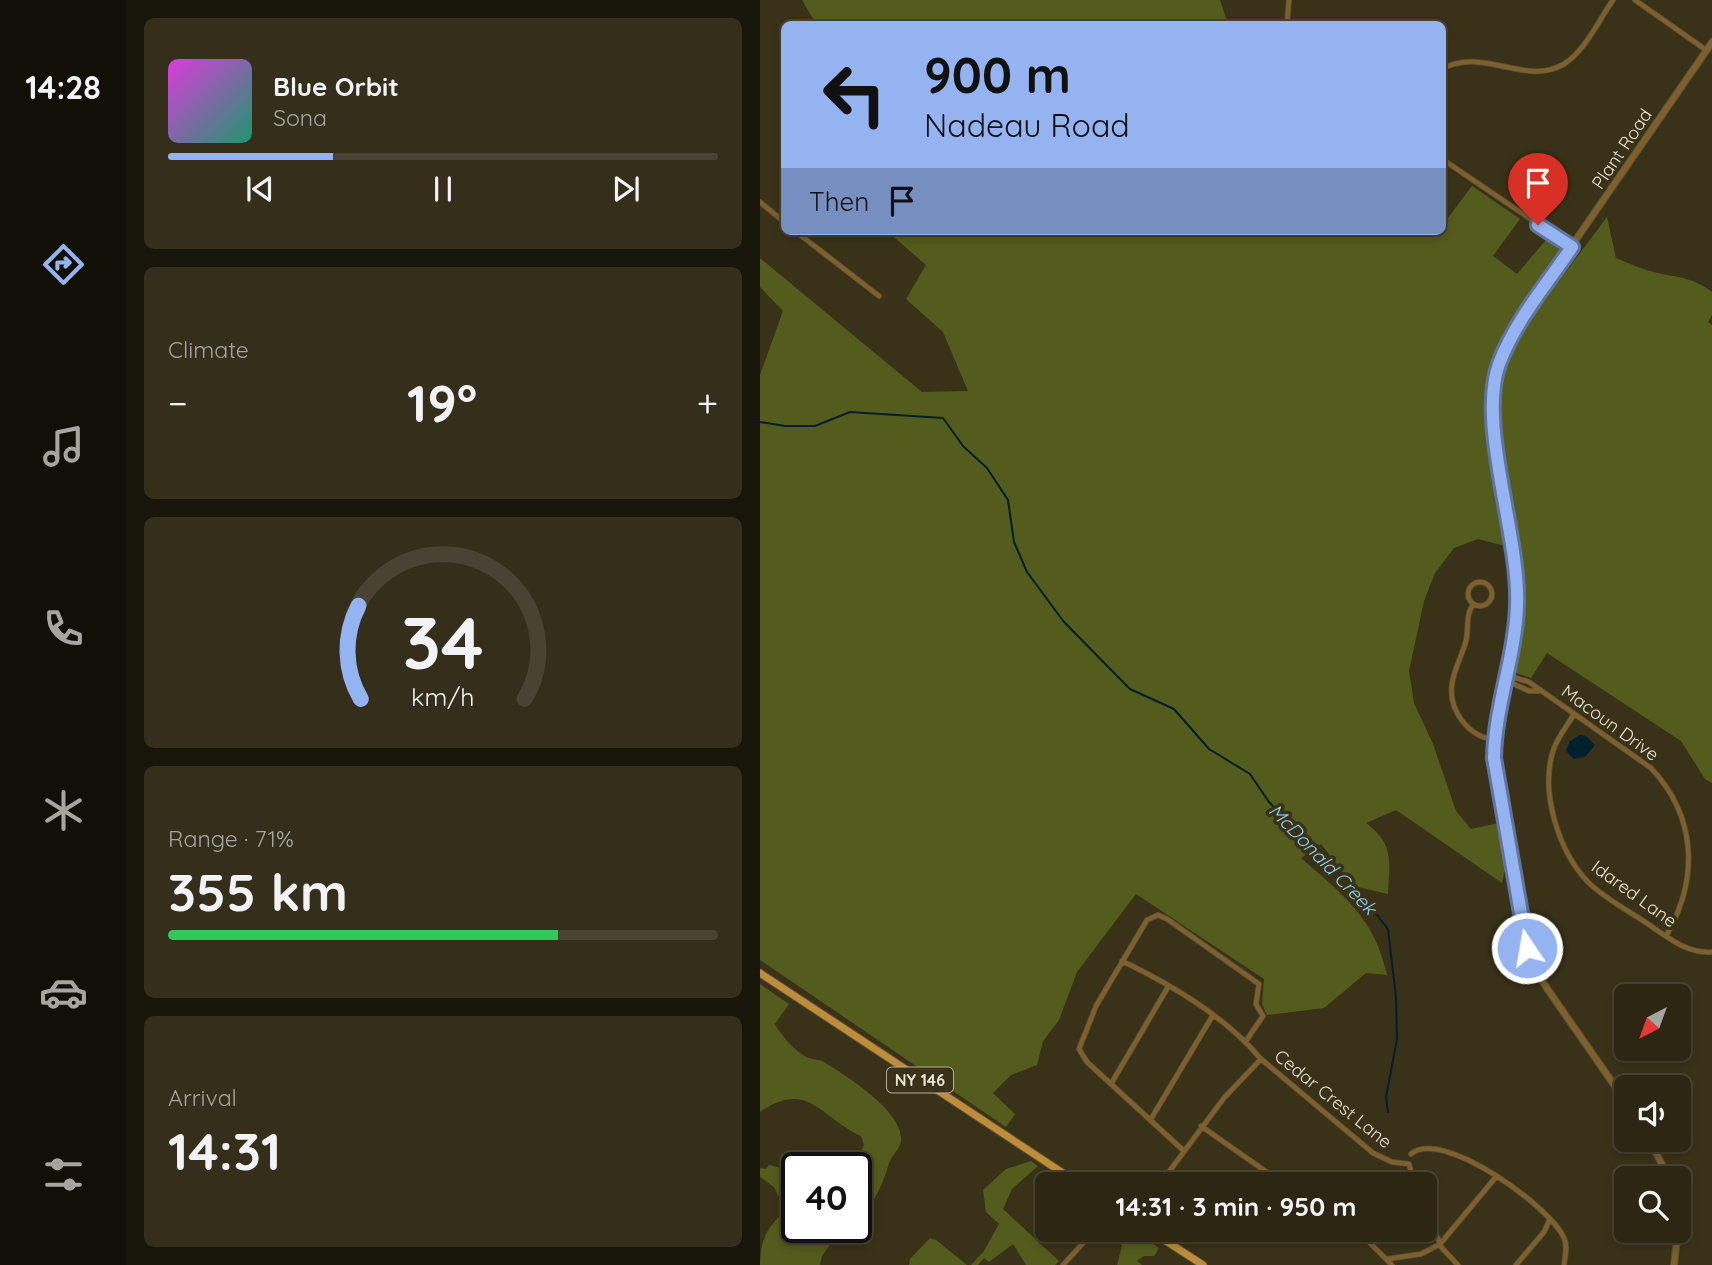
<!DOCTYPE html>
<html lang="en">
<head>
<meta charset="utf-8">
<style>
	:root { --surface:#2c2612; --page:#342e1b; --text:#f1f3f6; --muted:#a6a59f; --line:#484332; --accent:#95b2f1 }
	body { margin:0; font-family:Quicksand,sans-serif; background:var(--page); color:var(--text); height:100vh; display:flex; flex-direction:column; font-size:26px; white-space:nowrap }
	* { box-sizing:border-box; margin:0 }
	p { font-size:23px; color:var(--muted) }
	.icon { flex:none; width:38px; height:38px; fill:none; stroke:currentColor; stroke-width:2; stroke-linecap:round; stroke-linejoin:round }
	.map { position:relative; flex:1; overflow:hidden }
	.details { display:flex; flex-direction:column; gap:18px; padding:18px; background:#18150a; width:634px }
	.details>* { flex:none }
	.top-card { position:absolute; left:21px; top:21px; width:665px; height:214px; border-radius:10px; box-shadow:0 4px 10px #0003,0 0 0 2px var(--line); background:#95b2f1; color:#111; overflow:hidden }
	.needle { width:46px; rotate:221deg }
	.tools { position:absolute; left:854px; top:984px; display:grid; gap:14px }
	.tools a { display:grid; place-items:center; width:77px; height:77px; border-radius:10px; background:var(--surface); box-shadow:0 4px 10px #0003,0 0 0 2px var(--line); font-size:35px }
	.speed { position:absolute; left:21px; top:1152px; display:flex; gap:14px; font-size:35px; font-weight:700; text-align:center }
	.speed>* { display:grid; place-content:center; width:91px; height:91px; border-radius:50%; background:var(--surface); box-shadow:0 4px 10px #0003,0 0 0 2px var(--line); line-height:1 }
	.speed .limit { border:4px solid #111; border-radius:10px; background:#fff; color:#111 }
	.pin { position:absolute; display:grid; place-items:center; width:60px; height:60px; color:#fff; margin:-72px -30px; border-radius:50% 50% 50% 0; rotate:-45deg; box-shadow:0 0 7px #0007 }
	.pin .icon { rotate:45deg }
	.me { position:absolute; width:77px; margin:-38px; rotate:348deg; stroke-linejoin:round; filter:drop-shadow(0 0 5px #0008) }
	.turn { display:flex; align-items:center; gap:24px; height:147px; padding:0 28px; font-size:32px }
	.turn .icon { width:91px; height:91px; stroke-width:2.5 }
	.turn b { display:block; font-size:49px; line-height:60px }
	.then { display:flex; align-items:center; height:66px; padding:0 28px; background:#0003; gap:14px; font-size:26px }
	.big { font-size:52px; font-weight:700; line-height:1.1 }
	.details .card { flex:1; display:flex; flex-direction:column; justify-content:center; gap:10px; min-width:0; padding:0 24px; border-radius:10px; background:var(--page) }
	.details .dial { align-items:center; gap:0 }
	.dial svg { height:182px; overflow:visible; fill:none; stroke:var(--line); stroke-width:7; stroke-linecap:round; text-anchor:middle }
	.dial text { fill:var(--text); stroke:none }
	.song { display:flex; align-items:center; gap:21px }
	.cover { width:84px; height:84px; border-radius:10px; background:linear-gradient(135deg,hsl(300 70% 55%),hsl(160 70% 35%)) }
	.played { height:7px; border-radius:4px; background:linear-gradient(90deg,var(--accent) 30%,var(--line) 30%) }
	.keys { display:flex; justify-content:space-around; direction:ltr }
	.heat { display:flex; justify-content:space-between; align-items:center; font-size:38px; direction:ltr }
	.charge { height:10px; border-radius:5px; background:linear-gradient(90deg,#34c759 71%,var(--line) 0) }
	.trip { position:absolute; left:275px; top:1172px; width:402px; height:70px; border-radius:10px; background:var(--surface); box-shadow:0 4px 10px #0003,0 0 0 2px var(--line); font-weight:700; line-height:70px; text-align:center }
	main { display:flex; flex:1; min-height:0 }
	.dock { display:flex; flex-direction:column; width:126px; justify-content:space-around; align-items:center; background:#120f07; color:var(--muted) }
	.dock .icon { width:49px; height:49px }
	.dock .on { color:var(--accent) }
	.dock b { font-size:32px; color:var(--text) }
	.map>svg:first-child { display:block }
</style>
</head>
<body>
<main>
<nav class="dock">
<b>14:28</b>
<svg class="icon on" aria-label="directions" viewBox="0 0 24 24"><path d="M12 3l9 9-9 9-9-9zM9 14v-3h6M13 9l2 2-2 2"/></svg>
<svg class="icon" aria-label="music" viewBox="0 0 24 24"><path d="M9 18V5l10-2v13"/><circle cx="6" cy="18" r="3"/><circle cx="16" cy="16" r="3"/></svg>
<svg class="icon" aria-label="phone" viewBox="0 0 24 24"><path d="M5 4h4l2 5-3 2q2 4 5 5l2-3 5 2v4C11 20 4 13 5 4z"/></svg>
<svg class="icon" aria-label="climate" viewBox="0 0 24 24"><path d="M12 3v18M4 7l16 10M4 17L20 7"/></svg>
<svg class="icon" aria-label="car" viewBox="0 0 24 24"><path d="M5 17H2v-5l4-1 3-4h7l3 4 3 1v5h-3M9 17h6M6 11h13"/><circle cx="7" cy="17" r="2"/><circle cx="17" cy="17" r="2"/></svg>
<svg class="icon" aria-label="filters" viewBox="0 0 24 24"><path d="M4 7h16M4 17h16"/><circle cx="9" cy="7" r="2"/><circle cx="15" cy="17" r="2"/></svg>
</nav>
<section class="details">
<div class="card">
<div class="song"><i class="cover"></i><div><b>Blue Orbit</b><p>Sona</p></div></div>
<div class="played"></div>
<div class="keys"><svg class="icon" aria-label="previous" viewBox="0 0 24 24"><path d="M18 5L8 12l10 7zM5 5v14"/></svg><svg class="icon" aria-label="pause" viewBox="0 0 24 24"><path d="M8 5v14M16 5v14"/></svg><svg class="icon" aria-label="next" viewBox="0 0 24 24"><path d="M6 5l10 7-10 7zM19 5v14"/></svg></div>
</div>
<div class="card"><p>Climate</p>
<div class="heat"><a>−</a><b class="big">19°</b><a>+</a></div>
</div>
<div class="card dial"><svg viewBox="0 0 100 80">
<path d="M14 69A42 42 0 1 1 86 69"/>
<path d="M14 69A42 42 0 0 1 13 28" stroke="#95b2f1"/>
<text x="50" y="56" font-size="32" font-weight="700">34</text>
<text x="50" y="72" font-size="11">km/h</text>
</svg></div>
<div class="card"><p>Range · 71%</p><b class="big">355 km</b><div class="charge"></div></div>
<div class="card"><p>Arrival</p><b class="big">14:31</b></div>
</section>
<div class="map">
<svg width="953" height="1265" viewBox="0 0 953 1265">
	<rect width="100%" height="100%" fill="#3a3218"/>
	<path fill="#535c1c" d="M42,0H460L468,24H56Z
		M712,186L760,219L733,256L757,274L786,240L801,251L781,284L775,313L847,217L856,258C868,263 881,269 894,272C917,278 931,276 952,292V315L948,322L953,326L952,783L945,779L921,741L787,653L771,678L753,672L746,648L752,622L749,547L718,539L694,548L675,573L664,601L649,671L654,703L673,744L696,811L711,829L739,823L746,865L742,883L636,810L606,823C635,845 629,860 628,894L594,886L561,844L541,858C583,895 614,917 627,975L606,973L564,1008L507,1015L502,1004L504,979L376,894L317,972L299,1020L283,1041L277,1065L251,1075L233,1093L255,1114L246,1127L0,960V375L23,311L0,287V258L162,392L208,391L183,332L146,299L166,265L127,231H682L683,216L687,219Z
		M0,984L29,1004L15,1024C21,1035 36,1053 49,1058C54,1060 59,1059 64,1062C85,1075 143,1111 141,1140C141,1148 132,1155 129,1163C123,1185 114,1200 102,1220L96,1221V1167H92L104,1145L101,1136C62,1119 48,1078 0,1112Z
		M271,1161L278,1166L252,1189L243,1209L299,1261L295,1265H266L253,1244L229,1262L224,1258L218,1265H211L224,1251L239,1224L226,1212L223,1190L246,1169Z
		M9,1165C47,1173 37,1195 37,1227H82L62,1256L60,1265H0C0,1241 7,1226 26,1211L14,1187L0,1177V1168L6,1169Z
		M352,1230H372L399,1248L394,1256H384L377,1261L382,1265H357L362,1246Z
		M170,1238L176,1240L207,1265H149L150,1259Z"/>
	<path fill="#011f2d" d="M820,735L826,736L835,745L825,757L814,759L806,751L810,741Z"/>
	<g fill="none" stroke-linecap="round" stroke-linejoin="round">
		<path stroke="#011f2d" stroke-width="2" d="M0,422L25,426H55L90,412L183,418L203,446L227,468L248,500L254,542L267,572L304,622L370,689L414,709L449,749L490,774L509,802L565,863L590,881L628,929L636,997L637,1039L626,1097L628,1112"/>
		<defs>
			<path id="minor" d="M875,0L946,50
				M527,24L529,0
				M682,69C722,46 766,87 804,64C825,51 839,20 853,0
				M682,159L812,247
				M0,202L24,222
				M35,231L119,296
				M708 594a12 12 0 1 1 24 0a12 12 0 1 1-24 0Z
				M714,604C705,613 709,629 706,641C702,656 694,669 692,684C688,710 708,736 734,740
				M745,680L756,678L769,682L891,768C937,817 939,879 906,936
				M745,680L769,691H779
				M814,714C807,726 797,738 793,751C780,793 799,852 828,882C844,898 867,910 885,922C906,936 926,954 953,952
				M362,961C412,985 466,1017 501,1059
				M351,1084L408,987
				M391,1119L453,1015
				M441,1126L525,1185
				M424,1151L327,1062L319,1049L336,1006L387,920L398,915L407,919L499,984L496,1004L503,1016L486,1041
				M651,1154C681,1127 791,1207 804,1238C808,1246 805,1256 804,1265
				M389,1185L405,1177L464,1098L501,1059L613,1153L632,1162L649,1164L655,1185
				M665,1210L682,1248L698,1265
				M597,1230L632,1265
				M627,1259L661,1254L680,1244L736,1177
				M303,1265L335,1230
				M756,1265L784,1232L790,1219"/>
			<path id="tertiary" d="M866,1102L786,987L774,967L762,929L734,758V730L757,605L755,557L733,407L739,365L766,312L953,41
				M889,1139L909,1178
				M914,1265L919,1221"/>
			<path id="primary" d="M0,973L321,1185
				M389,1230L443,1265"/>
		</defs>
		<use href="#minor" stroke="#564e36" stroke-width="6"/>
		<use href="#tertiary" stroke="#564e36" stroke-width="8"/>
		<use href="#primary" stroke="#564e36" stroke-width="9"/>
		<use href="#minor" stroke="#7e5f2e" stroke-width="4.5"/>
		<use href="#tertiary" stroke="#7e5f2e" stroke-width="6"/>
		<use href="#primary" stroke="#bf8d39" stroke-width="7"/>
	</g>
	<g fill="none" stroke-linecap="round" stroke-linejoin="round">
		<defs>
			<path id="route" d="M767,948L734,758C735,706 755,658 757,606C760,536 717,424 739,364C755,321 787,284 812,247L778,225"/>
		</defs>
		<use href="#route" stroke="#61749d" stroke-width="18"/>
		<use href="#route" stroke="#95b2f1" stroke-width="12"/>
	</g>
	<g text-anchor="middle" stroke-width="7" stroke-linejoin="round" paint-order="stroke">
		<rect fill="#3a3218" stroke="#b4af9c" stroke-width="2" x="127" y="1067.5" width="66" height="25" rx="5"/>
		<g font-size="16" font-weight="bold" fill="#e9e4d5">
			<text x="160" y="1086">NY 146</text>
		</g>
		<g font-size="18" fill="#e9e4d5" stroke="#3a3218">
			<text transform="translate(862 149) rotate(-56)" y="6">Plant Road</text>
			<text transform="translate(850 723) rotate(36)" y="6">Macoun Drive</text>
			<text transform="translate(874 894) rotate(36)" y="6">Idared Lane</text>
			<text transform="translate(573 1099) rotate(39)" y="6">Cedar Crest Lane</text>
		</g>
		<g font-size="19" font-style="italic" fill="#8acef1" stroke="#3a3218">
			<text transform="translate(563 859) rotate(46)" y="7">McDonald Creek</text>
		</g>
	</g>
</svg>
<div class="tools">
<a><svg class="needle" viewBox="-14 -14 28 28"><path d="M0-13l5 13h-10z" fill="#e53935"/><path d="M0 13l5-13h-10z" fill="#a6a59f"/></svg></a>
<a><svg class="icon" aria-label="sound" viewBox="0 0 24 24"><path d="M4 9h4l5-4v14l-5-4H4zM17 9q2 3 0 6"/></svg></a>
<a><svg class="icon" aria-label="search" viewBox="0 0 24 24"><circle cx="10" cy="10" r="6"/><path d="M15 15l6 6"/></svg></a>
</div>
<div class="speed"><div class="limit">40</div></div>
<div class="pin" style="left:778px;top:225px;background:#d93025"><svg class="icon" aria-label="arrive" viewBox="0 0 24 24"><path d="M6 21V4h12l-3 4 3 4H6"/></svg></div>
<svg class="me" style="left:767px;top:948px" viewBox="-20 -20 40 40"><circle r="17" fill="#95b2f1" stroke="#fff" stroke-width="3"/><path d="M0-11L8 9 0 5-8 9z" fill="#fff"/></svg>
<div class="trip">14:31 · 3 min · 950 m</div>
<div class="top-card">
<div class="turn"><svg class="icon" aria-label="left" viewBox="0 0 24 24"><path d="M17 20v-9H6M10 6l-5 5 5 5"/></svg><div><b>900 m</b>Nadeau Road</div></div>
<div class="then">Then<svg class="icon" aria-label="arrive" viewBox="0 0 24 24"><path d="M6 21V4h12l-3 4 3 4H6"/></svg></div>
</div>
</div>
</main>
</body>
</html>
